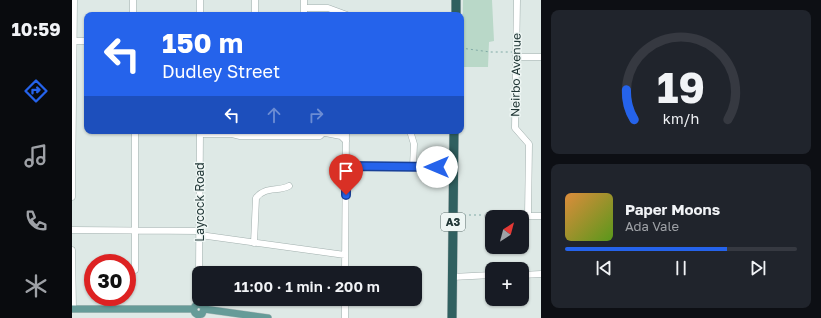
<!DOCTYPE html>
<html lang="en">
<head>
<meta charset="utf-8">
<style>
	:root { --surface:#171b24; --page:#20242c; --text:#f1f3f6; --muted:#9ea1a6; --line:#363941; --accent:#2563eb }
	body { margin:0; font-family:"Golos Text",sans-serif; background:var(--page); color:var(--text); height:100vh; display:flex; flex-direction:column; font-size:15px; white-space:nowrap }
	* { box-sizing:border-box; margin:0 }
	p { font-size:13px; color:var(--muted) }
	.icon { flex:none; width:22px; height:22px; fill:none; stroke:currentColor; stroke-width:2; stroke-linecap:round; stroke-linejoin:round }
	.map { position:relative; flex:1; overflow:hidden }
	.sheet { display:flex; flex-direction:column; gap:10px; padding:10px; background:#0d0f14; width:280px }
	.sheet>* { flex:none }
	.guide { position:absolute; left:12px; top:12px; width:380px; height:122px; border-radius:8px; box-shadow:0 1px 3px #0004; background:#2563eb; color:#fff; overflow:hidden }
	.needle { width:26px; rotate:36deg }
	.fabs { position:absolute; left:413px; top:210px; display:grid; gap:8px }
	.fabs a { display:grid; place-items:center; width:44px; height:44px; border-radius:8px; background:var(--surface); box-shadow:0 1px 3px #0004; font-size:20px }
	.speed { position:absolute; left:12px; top:254px; display:flex; gap:8px; font-size:20px; font-weight:700; text-align:center }
	.speed>* { display:grid; place-content:center; width:52px; height:52px; border-radius:50%; background:var(--surface); box-shadow:0 1px 3px #0004; line-height:1 }
	.speed .limit { border:6px solid #d22; background:#fff; color:#111 }
	.pin { position:absolute; display:grid; place-items:center; width:34px; height:34px; color:#fff; margin:-41px -17px; border-radius:50% 50% 50% 0; rotate:-45deg; box-shadow:0 0 4px #0007 }
	.pin .icon { rotate:45deg }
	.me { position:absolute; width:44px; margin:-22px; rotate:270deg; stroke-linejoin:round; filter:drop-shadow(0 0 3px #0008) }
	.turn { display:flex; align-items:center; gap:14px; height:84px; padding:0 12px; font-size:18px }
	.turn .icon { width:52px; height:52px; stroke-width:2.5 }
	.turn b { display:block; font-size:28px; line-height:34px }
	.lanes { display:flex; align-items:center; height:38px; padding:0 12px; background:#0003; justify-content:center; gap:20px; direction:ltr }
	.lanes .off { opacity:.35 }
	.sheet .widget { flex:1; display:flex; flex-direction:column; justify-content:center; gap:6px; min-width:0; padding:0 14px; border-radius:8px; background:var(--page) }
	.sheet .dial { align-items:center; gap:0 }
	.dial svg { height:104px; overflow:visible; fill:none; stroke:var(--line); stroke-width:7; stroke-linecap:round; text-anchor:middle }
	.dial text { fill:var(--text); stroke:none }
	.song { display:flex; align-items:center; gap:12px }
	.cover { width:48px; height:48px; border-radius:6px; background:linear-gradient(135deg,hsl(30 70% 55%),hsl(90 70% 35%)) }
	.played { height:4px; border-radius:2px; background:linear-gradient(90deg,var(--accent) 70%,var(--line) 70%) }
	.keys { display:flex; justify-content:space-around; direction:ltr }
	.trip { position:absolute; left:120px; top:266px; width:230px; height:40px; border-radius:8px; background:var(--surface); box-shadow:0 1px 3px #0004; font-weight:600; line-height:40px; text-align:center }
	main { display:flex; flex:1; min-height:0 }
	.menu { display:flex; flex-direction:column; width:72px; justify-content:space-around; align-items:center; background:#090b0e; color:var(--muted) }
	.menu .icon { width:28px; height:28px }
	.menu .selected { color:var(--accent) }
	.menu b { font-size:18px; color:var(--text) }
	.map>svg:first-child { display:block }
</style>
</head>
<body>
<main>
<nav class="menu">
<b>10:59</b>
<svg class="icon selected" aria-label="directions" viewBox="0 0 24 24"><path d="M12 3l9 9-9 9-9-9zM9 14v-3h6M13 9l2 2-2 2"/></svg>
<svg class="icon" aria-label="music" viewBox="0 0 24 24"><path d="M9 18V5l10-2v13"/><circle cx="6" cy="18" r="3"/><circle cx="16" cy="16" r="3"/></svg>
<svg class="icon" aria-label="phone" viewBox="0 0 24 24"><path d="M5 4h4l2 5-3 2q2 4 5 5l2-3 5 2v4C11 20 4 13 5 4z"/></svg>
<svg class="icon" aria-label="climate" viewBox="0 0 24 24"><path d="M12 3v18M4 7l16 10M4 17L20 7"/></svg>
</nav>
<div class="map">
<svg width="469" height="318" viewBox="0 0 469 318">
	<rect width="100%" height="100%" fill="#dee9e6"/>
	<path fill="#b9d8c8" d="M391,0H420L422,41L417,42L416,67H390Z"/>
	<g fill="none" stroke-linecap="round" stroke-linejoin="round">
		<defs>
			<path id="minor" d="M183,0V15
				M232,0V15
				M445,0L443,128L457,144L456,216
				M232,8H256L275,15
				M61,15V0
				M128,15V0
				M0,41H15
				M444,57H469
				M63,131V270
				M338,131L342,144L341,167
				M248,132L269,136L274,141
				M128,134H160L168,136H248L251,133
				M160,134L168,131L220,132
				M274,166L381,167
				M0,197L2,0
				M416,216H469
				M0,230L128,231
				M128,235L273,255
				M182,243L184,198C193,186 206,192 217,186
				M0,250L1,309
				M127,273L128,131
				M273,273L274,131
				M450,275L469,274
				M380,277L420,275
				M273,299V318"/>
			<path id="major" d="M0,309H121
				M121,309L123,313L126,315L130,314L132,309
				M121,309L124,305L127,304L131,306L132,309
				M132,309L196,318"/>
			<path id="highway" d="M384,15V0
				M380,318L382,131"/>
		</defs>
		<use href="#minor" stroke="#a2b0ae" stroke-width="7"/>
		<use href="#major" stroke="#bcc3c3" stroke-width="8"/>
		<use href="#highway" stroke="#bcc3c3" stroke-width="10"/>
		<path stroke="#81aaa6" stroke-width="1" stroke-dasharray="2 3" stroke-linecap="butt" d="M389,48L418,52H440
			M387,215H412"/>
		<use href="#minor" stroke="#fff" stroke-width="6"/>
		<use href="#major" stroke="#669b98" stroke-width="7"/>
		<use href="#highway" stroke="#306060" stroke-width="9"/>
	</g>
	<g fill="none" stroke-linecap="round" stroke-linejoin="round">
		<defs>
			<path id="route" d="M274,195V166L365,167"/>
		</defs>
		<use href="#route" stroke="#184099" stroke-width="10"/>
		<use href="#route" stroke="#2563eb" stroke-width="7"/>
	</g>
	<g text-anchor="middle" stroke-width="3" stroke-linejoin="round" paint-order="stroke">
		<rect fill="#eef6f4" stroke="#5e706f" stroke-width="1" x="369" y="213" width="24" height="18" rx="3"/>
		<g font-size="11" font-weight="bold" fill="#213736">
			<text x="381" y="226">A3</text>
		</g>
		<g font-size="12" fill="#213736" stroke="#eef6f4">
			<text transform="translate(444 75) rotate(-89)" y="4">Neirbo Avenue</text>
			<text transform="translate(128 202) rotate(-90)" y="4">Laycock Road</text>
		</g>
	</g>
</svg>
<div class="fabs">
<a><svg class="needle" viewBox="-14 -14 28 28"><path d="M0-13l5 13h-10z" fill="#e53935"/><path d="M0 13l5-13h-10z" fill="#9ea1a6"/></svg></a>
<a>+</a>
</div>
<div class="speed"><div class="limit">30</div></div>
<div class="pin" style="left:274px;top:195px;background:#d93025"><svg class="icon" aria-label="arrive" viewBox="0 0 24 24"><path d="M6 21V4h12l-3 4 3 4H6"/></svg></div>
<svg class="me" style="left:365px;top:167px" viewBox="-20 -20 40 40"><circle r="19" fill="#fff"/><path d="M0-13L10 11 0 6-10 11z" fill="#2563eb"/></svg>
<div class="trip">11:00 · 1 min · 200 m</div>
<div class="guide">
<div class="turn"><svg class="icon" aria-label="left" viewBox="0 0 24 24"><path d="M17 20v-9H6M10 6l-5 5 5 5"/></svg><div><b>150 m</b>Dudley Street</div></div>
<div class="lanes"><svg class="icon" aria-label="left" viewBox="0 0 24 24"><path d="M17 20v-9H6M10 6l-5 5 5 5"/></svg><svg class="icon off" aria-label="ahead" viewBox="0 0 24 24"><path d="M12 20V5M6 11l6-6 6 6"/></svg><svg class="icon off" aria-label="right" viewBox="0 0 24 24"><path d="M7 20v-9h11M14 6l5 5-5 5"/></svg></div>
</div>
</div>
<section class="sheet">
<div class="widget dial"><svg viewBox="0 0 100 80">
<path d="M14 69A42 42 0 1 1 86 69"/>
<path d="M14 69A42 42 0 0 1 8 46" stroke="#2563eb"/>
<text x="50" y="56" font-size="32" font-weight="700">19</text>
<text x="50" y="72" font-size="11">km/h</text>
</svg></div>
<div class="widget">
<div class="song"><i class="cover"></i><div><b>Paper Moons</b><p>Ada Vale</p></div></div>
<div class="played"></div>
<div class="keys"><svg class="icon" aria-label="previous" viewBox="0 0 24 24"><path d="M18 5L8 12l10 7zM5 5v14"/></svg><svg class="icon" aria-label="pause" viewBox="0 0 24 24"><path d="M8 5v14M16 5v14"/></svg><svg class="icon" aria-label="next" viewBox="0 0 24 24"><path d="M6 5l10 7-10 7zM19 5v14"/></svg></div>
</div>
</section>
</main>
</body>
</html>
